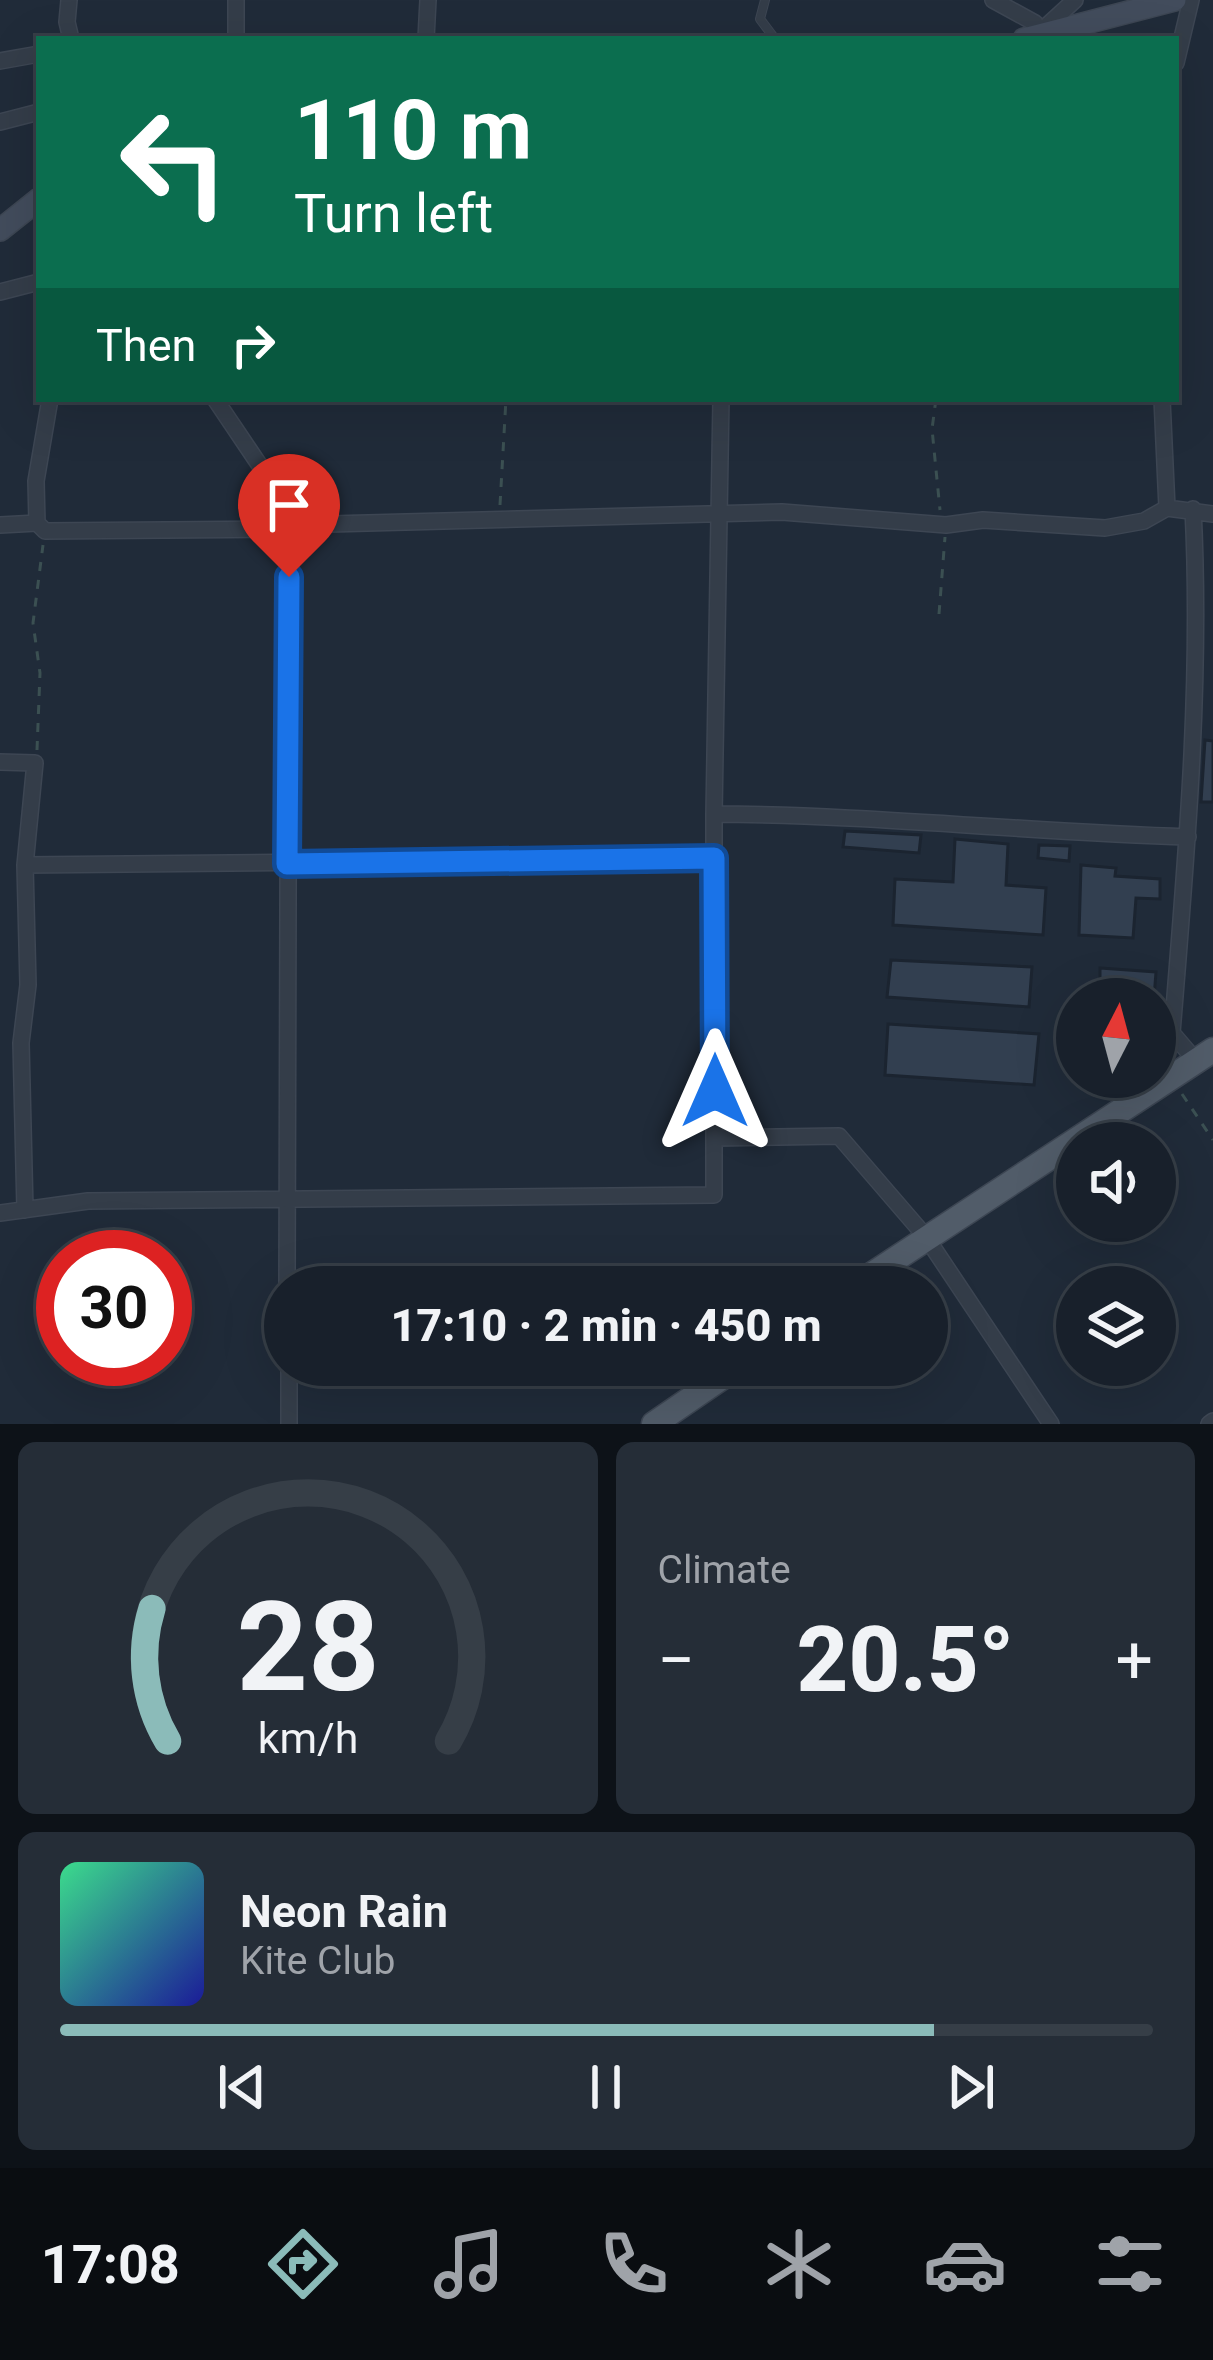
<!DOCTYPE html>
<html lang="en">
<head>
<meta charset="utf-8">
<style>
	:root { --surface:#18202b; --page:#252d37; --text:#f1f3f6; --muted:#9fa3a9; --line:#363e47; --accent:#8bbbb9 }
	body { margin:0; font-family:Roboto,sans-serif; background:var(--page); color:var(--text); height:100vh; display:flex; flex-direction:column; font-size:45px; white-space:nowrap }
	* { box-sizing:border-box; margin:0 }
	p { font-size:39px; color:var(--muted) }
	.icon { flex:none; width:66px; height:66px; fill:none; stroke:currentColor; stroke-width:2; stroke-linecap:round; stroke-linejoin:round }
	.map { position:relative; height:1424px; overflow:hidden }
	.side { display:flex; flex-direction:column; gap:18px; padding:18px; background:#0d1218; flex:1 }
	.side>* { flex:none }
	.top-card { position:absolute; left:36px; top:36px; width:1143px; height:366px; border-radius:0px; box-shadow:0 12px 48px #0002,0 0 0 3px var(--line); background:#0b6e4f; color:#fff; overflow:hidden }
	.needle { width:78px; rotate:6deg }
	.tools { position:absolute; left:1056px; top:978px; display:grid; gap:24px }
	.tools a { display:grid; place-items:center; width:120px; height:120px; border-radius:50%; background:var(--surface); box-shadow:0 12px 48px #0002,0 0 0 3px var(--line); font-size:60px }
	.speed { position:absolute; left:36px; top:1230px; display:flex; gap:24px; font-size:60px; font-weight:700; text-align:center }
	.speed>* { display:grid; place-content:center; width:156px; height:156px; border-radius:50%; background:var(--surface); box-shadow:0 12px 48px #0002,0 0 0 3px var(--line); line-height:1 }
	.speed .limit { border:18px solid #d22; background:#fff; color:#111 }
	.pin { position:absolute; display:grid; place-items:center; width:102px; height:102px; color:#fff; margin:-123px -51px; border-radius:50% 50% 50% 0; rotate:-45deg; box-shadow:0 0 12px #0007 }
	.pin .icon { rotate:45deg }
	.me { position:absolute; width:132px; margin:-66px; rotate:0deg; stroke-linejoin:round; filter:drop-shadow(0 0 9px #0008) }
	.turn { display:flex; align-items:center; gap:42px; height:252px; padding:0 60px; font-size:54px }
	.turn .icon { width:156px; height:156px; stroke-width:2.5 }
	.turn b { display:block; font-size:84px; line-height:102px }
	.then { display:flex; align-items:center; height:114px; padding:0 60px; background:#0003; gap:24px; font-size:45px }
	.big { font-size:90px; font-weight:800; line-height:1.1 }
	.side .card { flex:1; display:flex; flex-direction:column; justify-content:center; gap:18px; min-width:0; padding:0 42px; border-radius:18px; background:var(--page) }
	.side .dial { align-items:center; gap:0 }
	.dial svg { height:312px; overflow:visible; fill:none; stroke:var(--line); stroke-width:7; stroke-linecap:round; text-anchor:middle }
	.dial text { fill:var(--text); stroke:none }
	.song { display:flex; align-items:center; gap:36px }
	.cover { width:144px; height:144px; border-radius:18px; background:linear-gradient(135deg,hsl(150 70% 55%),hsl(240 70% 35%)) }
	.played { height:12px; border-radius:6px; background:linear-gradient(90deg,var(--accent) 80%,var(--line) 80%) }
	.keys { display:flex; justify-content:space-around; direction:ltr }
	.heat { display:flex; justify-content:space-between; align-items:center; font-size:66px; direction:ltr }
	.side .tiles { flex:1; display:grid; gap:18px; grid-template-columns:1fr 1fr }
	.card:last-child { grid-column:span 2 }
	.trip { position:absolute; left:264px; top:1266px; width:684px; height:120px; border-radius:60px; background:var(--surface); box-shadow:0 12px 48px #0002,0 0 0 3px var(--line); font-weight:800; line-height:120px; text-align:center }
	.tabs { display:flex; height:192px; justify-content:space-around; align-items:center; background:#0a0d11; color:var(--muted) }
	.tabs .icon { width:84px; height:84px }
	.tabs .active { color:var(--accent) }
	.tabs b { font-size:54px; color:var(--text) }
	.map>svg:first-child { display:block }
</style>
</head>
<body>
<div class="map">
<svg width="1213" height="1424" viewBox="0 0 1213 1424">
	<rect width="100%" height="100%" fill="#202b39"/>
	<path fill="#323f50" stroke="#1b2430" stroke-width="3" d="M1205,740L1213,741V802H1201Z
		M845,831L921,835L919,853L843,847Z
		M955,839L1008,844L1006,885L1046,888L1043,935L893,925L895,879L953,882Z
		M1039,845L1070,846L1069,861L1038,858Z
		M1081,865L1116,868L1115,876L1160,879V899L1136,898L1133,938L1079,935Z
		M891,960L1032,967L1029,1007L887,997Z
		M1100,968L1156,972L1154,998L1100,994Z
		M888,1024L1039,1034L1034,1085L885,1075Z"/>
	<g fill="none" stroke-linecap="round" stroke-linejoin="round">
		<defs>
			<path id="lane" d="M765,0L760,19L775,39"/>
			<path id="street" d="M69,0L67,22L71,39
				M236,0V39
				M993,0L1035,23L1039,33L1075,0
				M426,39L428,0
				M0,61L39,54
				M1176,63L1191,0
				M0,122L39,112
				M0,292L39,282
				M215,399L283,500L289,529L287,1287
				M1162,399L1167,508
				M1193,509C1202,684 1186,859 1172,1033L1196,1061
				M37,523L36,481L50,399
				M0,525L37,523L45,531L289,529L330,524L782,512L946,525L983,520L1105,528L1144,521L1167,508L1213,514
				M0,762L35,763L25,865L714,858
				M714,814C872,815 1030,832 1188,837
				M25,865L28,985L21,1043L25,1210
				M715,1138L839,1136L926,1237L1051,1424
				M0,1213L88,1201L714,1195V814L721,399
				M289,1365V1424
				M1209,1424L1213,1421"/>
			<path id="secondary" d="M1024,39L1175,0
				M0,230L39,199"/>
			<path id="primary" d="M853,1287L1213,1050
				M654,1424L740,1365"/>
		</defs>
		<use href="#lane" stroke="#3d4653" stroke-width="10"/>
		<use href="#street" stroke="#3d4653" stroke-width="18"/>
		<use href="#secondary" stroke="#3d4653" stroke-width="24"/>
		<use href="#primary" stroke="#3d4653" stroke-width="27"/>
		<path stroke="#3b5052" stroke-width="3" stroke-dasharray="9 9" stroke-linecap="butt" d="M936,399L932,429L940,510
			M500,505L506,399
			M939,614L945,537
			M37,750L40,673L33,623L43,545
			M1182,1094L1213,1140"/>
		<use href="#lane" stroke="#343d49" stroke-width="8"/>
		<use href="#street" stroke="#343d49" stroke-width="15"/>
		<use href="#secondary" stroke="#424c5c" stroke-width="21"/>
		<use href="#primary" stroke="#515c69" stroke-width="24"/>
	</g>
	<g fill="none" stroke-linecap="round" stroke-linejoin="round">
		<defs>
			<path id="route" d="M289,577L287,864L714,858L715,1091"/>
		</defs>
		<use href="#route" stroke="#114b97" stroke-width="30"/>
		<use href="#route" stroke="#1a73e8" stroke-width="21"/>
	</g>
</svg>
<div class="tools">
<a><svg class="needle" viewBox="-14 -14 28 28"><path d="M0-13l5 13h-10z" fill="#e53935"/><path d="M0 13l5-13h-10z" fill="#9fa3a9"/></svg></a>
<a><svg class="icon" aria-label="sound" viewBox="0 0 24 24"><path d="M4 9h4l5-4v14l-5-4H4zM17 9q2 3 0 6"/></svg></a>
<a><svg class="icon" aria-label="layers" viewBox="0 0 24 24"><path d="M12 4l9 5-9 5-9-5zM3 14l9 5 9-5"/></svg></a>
</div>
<div class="speed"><div class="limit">30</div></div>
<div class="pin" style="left:289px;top:577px;background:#d93025"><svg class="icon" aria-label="arrive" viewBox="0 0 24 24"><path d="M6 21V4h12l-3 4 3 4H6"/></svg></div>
<svg class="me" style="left:715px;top:1091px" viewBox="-20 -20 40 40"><path d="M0-17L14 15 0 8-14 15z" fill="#1a73e8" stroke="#fff" stroke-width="4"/></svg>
<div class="trip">17:10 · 2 min · 450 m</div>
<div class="top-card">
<div class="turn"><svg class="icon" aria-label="left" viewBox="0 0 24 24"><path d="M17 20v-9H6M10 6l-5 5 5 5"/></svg><div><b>110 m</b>Turn left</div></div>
<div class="then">Then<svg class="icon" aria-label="right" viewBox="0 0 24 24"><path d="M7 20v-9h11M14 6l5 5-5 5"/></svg></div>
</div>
</div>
<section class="side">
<div class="tiles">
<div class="card dial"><svg viewBox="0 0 100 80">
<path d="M14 69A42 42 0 1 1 86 69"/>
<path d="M14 69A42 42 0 0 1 10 35" stroke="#8bbbb9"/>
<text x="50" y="56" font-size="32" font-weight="700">28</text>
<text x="50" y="72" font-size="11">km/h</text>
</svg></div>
<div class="card"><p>Climate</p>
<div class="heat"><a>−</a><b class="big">20.5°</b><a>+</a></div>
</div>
<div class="card">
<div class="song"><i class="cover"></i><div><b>Neon Rain</b><p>Kite Club</p></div></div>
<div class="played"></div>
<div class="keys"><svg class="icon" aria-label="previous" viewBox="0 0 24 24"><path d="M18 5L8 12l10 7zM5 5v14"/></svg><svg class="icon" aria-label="pause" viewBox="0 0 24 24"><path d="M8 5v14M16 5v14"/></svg><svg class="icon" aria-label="next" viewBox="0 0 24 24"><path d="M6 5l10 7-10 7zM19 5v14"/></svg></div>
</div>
</div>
</section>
<nav class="tabs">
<b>17:08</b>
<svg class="icon active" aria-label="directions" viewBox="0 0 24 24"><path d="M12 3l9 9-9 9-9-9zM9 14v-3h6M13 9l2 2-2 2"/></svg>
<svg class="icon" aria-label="music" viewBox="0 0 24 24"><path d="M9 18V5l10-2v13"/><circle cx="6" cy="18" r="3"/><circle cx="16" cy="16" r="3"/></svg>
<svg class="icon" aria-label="phone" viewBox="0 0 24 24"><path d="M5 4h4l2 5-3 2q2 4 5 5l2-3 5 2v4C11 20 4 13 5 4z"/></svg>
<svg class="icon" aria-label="climate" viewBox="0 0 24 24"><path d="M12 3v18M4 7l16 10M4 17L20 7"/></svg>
<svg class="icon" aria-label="car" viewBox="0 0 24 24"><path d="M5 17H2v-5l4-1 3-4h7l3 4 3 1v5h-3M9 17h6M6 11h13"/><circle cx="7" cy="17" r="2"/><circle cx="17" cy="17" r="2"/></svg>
<svg class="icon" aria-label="filters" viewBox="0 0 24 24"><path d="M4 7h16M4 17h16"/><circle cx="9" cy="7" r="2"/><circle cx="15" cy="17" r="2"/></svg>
</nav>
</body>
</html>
